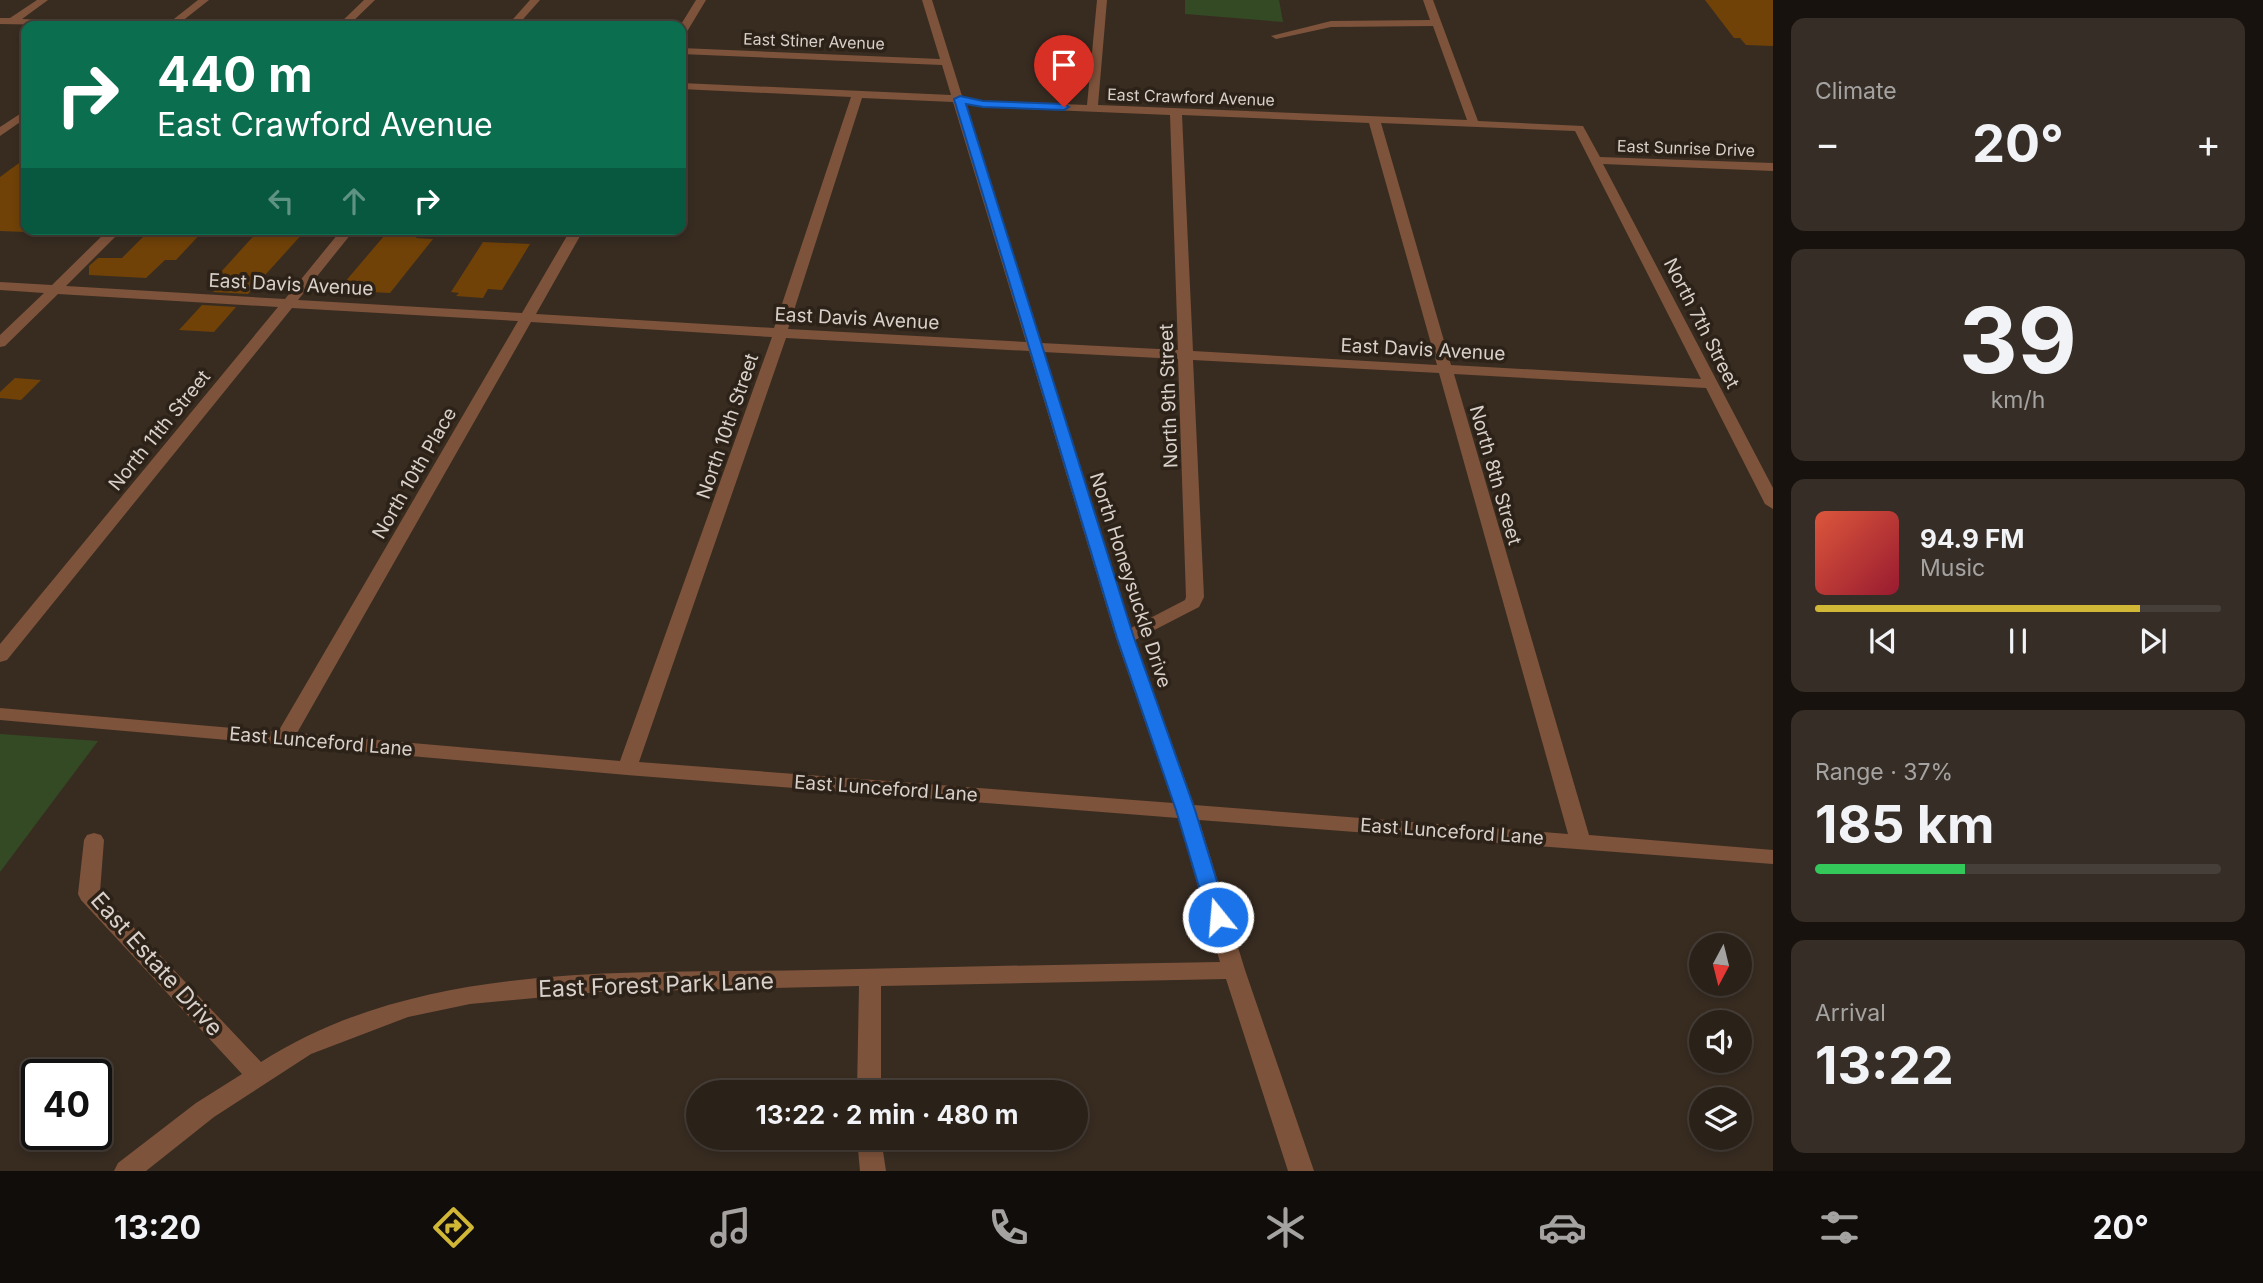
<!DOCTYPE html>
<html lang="en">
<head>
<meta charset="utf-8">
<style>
	:root { --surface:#2a2119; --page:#362e26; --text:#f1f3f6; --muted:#a5a3a2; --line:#463e38; --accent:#d1b736 }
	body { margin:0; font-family:Inter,sans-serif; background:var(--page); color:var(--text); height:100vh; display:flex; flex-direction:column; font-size:26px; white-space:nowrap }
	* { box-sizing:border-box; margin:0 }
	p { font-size:23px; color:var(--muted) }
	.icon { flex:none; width:38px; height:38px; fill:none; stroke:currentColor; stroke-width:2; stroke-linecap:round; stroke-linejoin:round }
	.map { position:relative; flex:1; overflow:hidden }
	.panel { display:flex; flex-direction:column; gap:18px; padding:18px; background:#17120e; width:490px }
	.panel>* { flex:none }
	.banner { position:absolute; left:21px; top:21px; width:665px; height:214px; border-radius:14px; box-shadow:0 4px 10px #0003,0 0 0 2px var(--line); background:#0b6e4f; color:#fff; overflow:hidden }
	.needle { width:46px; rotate:187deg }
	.fabs { position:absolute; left:1689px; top:933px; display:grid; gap:14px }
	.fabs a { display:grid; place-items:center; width:63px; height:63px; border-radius:50%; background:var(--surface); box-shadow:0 4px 10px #0003,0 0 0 2px var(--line); font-size:35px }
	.speed { position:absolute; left:21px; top:1059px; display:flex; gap:14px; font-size:35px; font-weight:700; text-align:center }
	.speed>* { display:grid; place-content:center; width:91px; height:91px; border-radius:50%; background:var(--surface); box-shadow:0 4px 10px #0003,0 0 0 2px var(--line); line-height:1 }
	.speed .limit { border:4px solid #111; border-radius:10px; background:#fff; color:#111 }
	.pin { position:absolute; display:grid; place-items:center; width:60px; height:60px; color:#fff; margin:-72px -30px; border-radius:50% 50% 50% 0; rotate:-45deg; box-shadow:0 0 7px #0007 }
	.pin .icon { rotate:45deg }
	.me { position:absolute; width:77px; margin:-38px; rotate:343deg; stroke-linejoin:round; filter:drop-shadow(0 0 5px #0008) }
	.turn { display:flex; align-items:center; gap:24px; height:147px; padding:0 21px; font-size:32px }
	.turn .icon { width:91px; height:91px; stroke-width:2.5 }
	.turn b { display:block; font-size:49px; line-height:60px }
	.lanes { display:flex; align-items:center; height:66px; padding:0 21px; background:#0003; justify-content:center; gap:35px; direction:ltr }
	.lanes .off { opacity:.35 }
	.big { font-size:52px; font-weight:700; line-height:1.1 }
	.panel .widget { flex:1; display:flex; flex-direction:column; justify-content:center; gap:10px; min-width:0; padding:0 24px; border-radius:14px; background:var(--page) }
	.panel .dial { align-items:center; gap:0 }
	.dial b { font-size:91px; line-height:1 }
	.song { display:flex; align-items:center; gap:21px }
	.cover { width:84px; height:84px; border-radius:10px; background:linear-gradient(135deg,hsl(10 70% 55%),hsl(350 70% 35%)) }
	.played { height:7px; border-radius:4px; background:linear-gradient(90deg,var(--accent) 80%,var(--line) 80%) }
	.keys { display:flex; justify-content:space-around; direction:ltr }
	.heat { display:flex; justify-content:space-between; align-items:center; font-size:38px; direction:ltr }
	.charge { height:10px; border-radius:5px; background:linear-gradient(90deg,#34c759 37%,var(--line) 0) }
	.trip { position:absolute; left:686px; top:1080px; width:402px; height:70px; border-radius:35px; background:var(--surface); box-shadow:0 4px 10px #0003,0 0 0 2px var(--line); font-weight:700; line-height:70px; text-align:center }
	.tabs { display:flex; height:112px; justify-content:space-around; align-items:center; background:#110d0a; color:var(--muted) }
	.tabs .icon { width:49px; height:49px }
	.tabs .selected { color:var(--accent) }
	.tabs b { font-size:32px; color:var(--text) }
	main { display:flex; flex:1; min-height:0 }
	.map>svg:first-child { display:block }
</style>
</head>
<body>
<main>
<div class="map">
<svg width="1773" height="1171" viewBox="0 0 1773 1171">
	<rect width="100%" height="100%" fill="#382c21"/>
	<path fill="#344a24" d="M1185,0H1279L1283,22L1185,14Z
		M0,734L98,741L0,872Z"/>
	<path fill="#704208" d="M1705,0H1773V46L1746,45L1740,38H1734Z
		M26,158V232L0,231V177Z
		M151,229H205L176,260H165L146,278L89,275V266L98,258H122Z
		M390,229H422L416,238L433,239L390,293L352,291L358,284L344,283Z
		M259,230L304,232L248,294L213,292L221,284L211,283Z
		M483,242L530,244L502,290L488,289L483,298L456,296L459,293L451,292Z
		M202,305L236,307L214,332L179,330Z
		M15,378L41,380L21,400L0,398V392Z"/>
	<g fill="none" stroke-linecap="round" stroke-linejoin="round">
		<path fill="#7e533b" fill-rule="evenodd" d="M37,0H48L22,19L112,23L117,26L0,24V18H10Z
			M198,0H209L176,26H165Z
			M364,0H375L348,26H337Z
			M530,0H540L517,26H507Z
			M696,0H706L685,35L681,36L680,26Z
			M922,0H932L962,96L983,101L1087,105L1097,0H1107L1098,105L1467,120L1433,26L1331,27L1276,39L1271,36L1331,21L1430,20L1423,0H1433L1478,121L1583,126L1600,157L1773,163V171L1603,164L1773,488V509L1765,504L1706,388L1454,374L1589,835L1773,850V864L1199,820L1245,970L1314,1171H1288L1226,979L881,986V1092H857L859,986L600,992L470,1004L408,1017L311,1054L214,1117L146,1171H114L118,1163L196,1103L242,1074L81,900L78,894L84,840L87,835L94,833L101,835L104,840L100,892L261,1062C422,959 629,974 812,970C948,967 1084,964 1220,962L1178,818L627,775L0,720V708L278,732L518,321L292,308L7,660L0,662V644L278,307L58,294L5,346L0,347V335L44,293L0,290V282L52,285L109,229H123L66,286L285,299L342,229H355L298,300L522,313L571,229H584L536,314L774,328L851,97L681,89V83L951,95L942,65L681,54V48L940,59ZM862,98L953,102L1026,342L788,329ZM965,103L983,107L1170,115L1178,350L1041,343ZM1182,115L1369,123L1437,365L1193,351ZM1381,123L1575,131L1701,379L1451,365ZM531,322L772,337L620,761L297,733ZM786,338L1029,351L1116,638L1173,803L639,762ZM1043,352L1178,359L1186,597L1185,600L1131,628ZM1193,360L1439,373L1568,834L1194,805L1135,640L1199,607L1204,597Z
			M26,110V118L0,136V127Z
			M857,1138H881L886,1171H860Z"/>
	</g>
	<path fill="#1a73e8" stroke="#114b97" stroke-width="2" d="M960,96L983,101L1064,104L1069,107L1064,110L983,107L966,104L1134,638L1195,810L1228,917L1225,922L1218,924L1211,922L1208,917L1176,810L1117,638L954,99Z"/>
	<g text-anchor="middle" stroke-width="7" stroke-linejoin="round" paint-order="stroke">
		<g font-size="16" fill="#d8d0ca" stroke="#2d2218">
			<text transform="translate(814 41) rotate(2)" y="6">East Stiner Avenue</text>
			<text transform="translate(1191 97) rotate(2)" y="6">East Crawford Avenue</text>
			<text transform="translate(1686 148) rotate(2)" y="6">East Sunrise Drive</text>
		</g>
		<g font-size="19" fill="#d8d0ca" stroke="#2d2218">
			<text transform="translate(291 284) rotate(3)" y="7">East Davis Avenue</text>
			<text transform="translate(857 318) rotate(3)" y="7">East Davis Avenue</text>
			<text transform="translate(1702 323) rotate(63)" y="7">North 7th Street</text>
			<text transform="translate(1423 349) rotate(3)" y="7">East Davis Avenue</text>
			<text transform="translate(1168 396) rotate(-92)" y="7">North 9th Street</text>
			<text transform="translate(727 426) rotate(-71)" y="7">North 10th Street</text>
			<text transform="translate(159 430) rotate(-51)" y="7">North 11th Street</text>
			<text transform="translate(414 473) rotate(-60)" y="7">North 10th Place</text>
			<text transform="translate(1496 475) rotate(74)" y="7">North 8th Street</text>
			<text transform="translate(1131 580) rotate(72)" y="7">North Honeysuckle Drive</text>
			<text transform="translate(321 741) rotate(5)" y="7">East Lunceford Lane</text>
			<text transform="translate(886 788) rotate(4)" y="7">East Lunceford Lane</text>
			<text transform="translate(1452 831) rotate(4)" y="7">East Lunceford Lane</text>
		</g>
		<g font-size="23" fill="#d8d0ca" stroke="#2d2218">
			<text transform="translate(157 964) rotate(48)" y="8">East Estate Drive</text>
			<text transform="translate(656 985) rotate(-2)" y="8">East Forest Park Lane</text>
		</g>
	</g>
</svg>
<div class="fabs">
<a><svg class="needle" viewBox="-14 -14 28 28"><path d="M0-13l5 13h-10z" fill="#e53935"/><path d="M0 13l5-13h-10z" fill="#a5a3a2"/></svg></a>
<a><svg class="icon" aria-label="sound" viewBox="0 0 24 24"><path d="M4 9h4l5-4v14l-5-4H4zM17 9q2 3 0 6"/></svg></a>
<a><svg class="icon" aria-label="layers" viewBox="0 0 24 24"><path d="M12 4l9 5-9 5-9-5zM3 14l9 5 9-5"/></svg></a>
</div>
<div class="speed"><div class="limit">40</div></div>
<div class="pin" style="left:1064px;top:107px;background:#d93025"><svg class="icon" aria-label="arrive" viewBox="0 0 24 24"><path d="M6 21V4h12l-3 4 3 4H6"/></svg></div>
<svg class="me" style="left:1218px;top:917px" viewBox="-20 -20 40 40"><circle r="17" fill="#1a73e8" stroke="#fff" stroke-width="3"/><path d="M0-11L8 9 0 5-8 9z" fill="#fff"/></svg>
<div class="trip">13:22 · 2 min · 480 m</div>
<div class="banner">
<div class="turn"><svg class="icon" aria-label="right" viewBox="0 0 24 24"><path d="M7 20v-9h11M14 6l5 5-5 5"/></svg><div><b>440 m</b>East Crawford Avenue</div></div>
<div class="lanes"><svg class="icon off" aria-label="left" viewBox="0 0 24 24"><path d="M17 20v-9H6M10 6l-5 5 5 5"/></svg><svg class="icon off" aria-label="ahead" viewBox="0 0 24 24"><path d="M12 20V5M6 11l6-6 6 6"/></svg><svg class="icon" aria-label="right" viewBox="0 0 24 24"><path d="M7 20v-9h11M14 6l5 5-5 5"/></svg></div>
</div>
</div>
<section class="panel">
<div class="widget"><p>Climate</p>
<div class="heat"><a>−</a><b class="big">20°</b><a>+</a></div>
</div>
<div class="widget dial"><b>39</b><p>km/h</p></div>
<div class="widget">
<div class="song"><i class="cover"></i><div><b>94.9 FM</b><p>Music</p></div></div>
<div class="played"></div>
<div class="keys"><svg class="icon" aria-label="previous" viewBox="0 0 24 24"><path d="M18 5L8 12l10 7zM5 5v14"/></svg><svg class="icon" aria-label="pause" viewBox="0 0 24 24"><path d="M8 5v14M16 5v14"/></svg><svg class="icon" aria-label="next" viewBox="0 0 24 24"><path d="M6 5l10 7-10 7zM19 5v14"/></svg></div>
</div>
<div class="widget"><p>Range · 37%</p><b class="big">185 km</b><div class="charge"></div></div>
<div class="widget"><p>Arrival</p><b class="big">13:22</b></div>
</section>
</main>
<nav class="tabs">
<b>13:20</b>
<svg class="icon selected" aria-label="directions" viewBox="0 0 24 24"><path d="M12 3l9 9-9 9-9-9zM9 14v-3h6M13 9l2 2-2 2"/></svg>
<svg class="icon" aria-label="music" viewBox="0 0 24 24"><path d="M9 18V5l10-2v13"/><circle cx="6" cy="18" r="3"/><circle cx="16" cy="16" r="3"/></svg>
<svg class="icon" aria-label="phone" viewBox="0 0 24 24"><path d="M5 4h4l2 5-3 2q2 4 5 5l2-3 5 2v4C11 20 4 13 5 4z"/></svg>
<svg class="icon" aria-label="climate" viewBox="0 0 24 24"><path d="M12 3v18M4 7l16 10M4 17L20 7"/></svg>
<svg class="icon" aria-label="car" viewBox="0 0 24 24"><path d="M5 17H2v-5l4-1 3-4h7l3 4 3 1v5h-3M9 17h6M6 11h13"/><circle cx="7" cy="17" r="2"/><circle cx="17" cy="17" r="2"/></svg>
<svg class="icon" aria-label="filters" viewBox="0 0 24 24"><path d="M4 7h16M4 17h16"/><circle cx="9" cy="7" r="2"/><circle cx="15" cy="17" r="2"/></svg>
<b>20°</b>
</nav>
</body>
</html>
